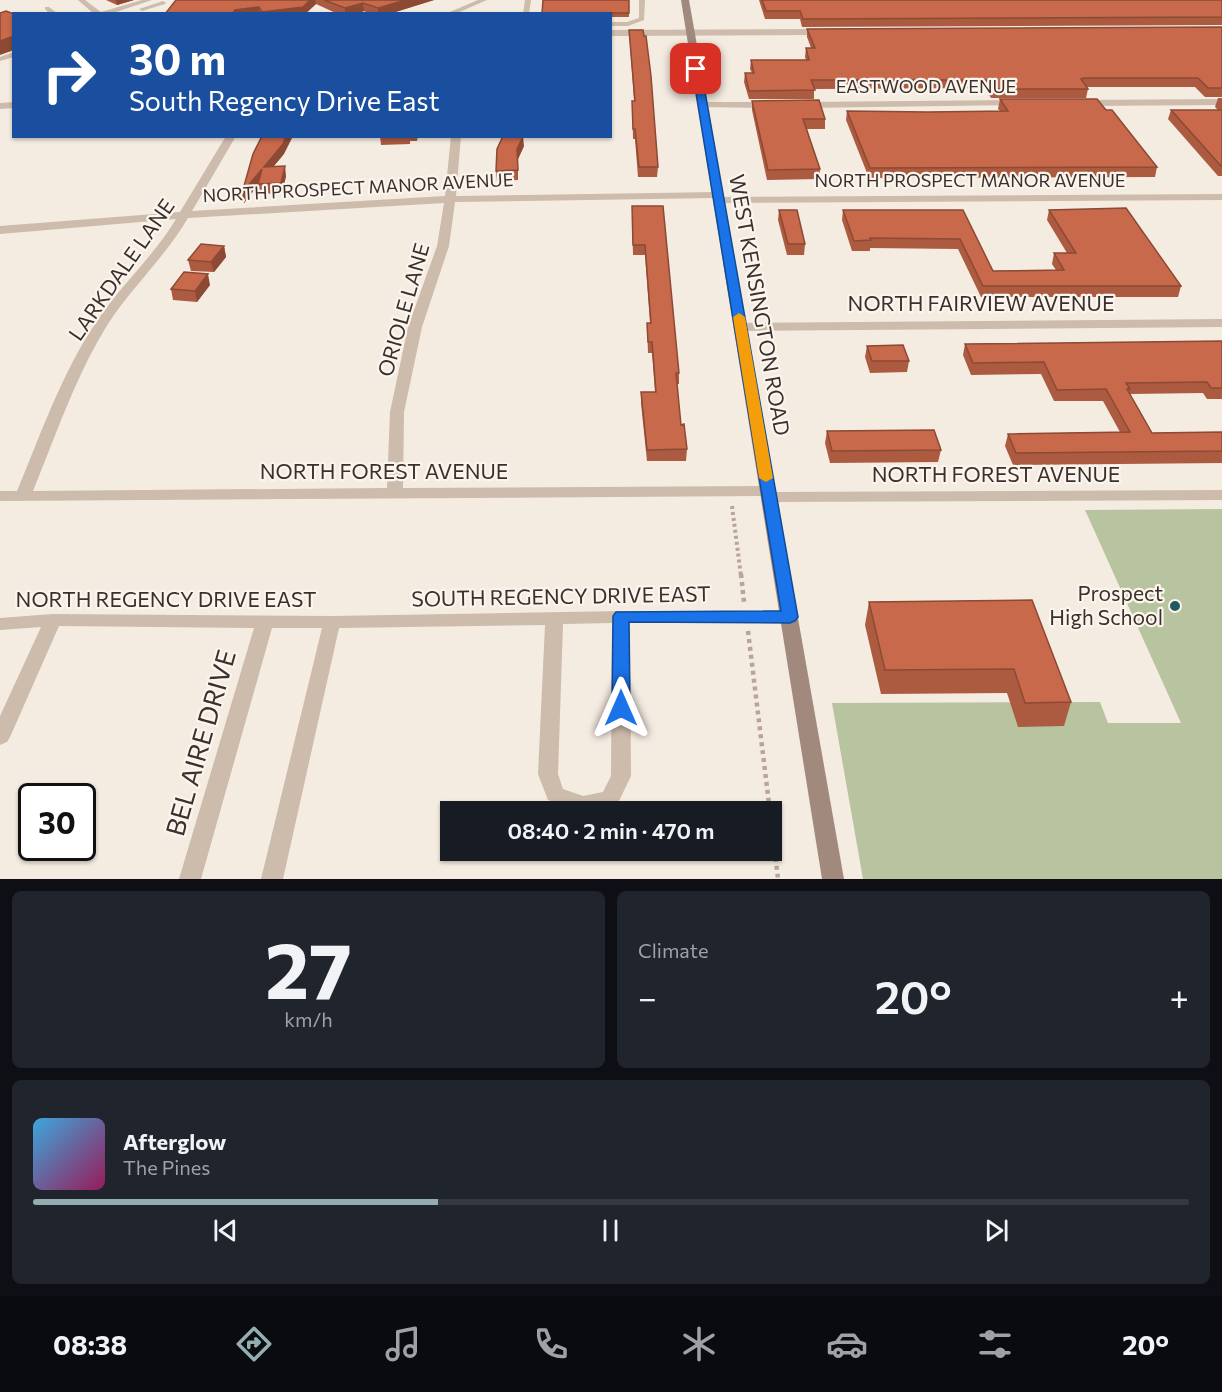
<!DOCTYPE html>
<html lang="en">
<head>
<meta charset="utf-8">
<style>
	:root { --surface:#171b24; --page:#20242c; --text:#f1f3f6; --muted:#9ea1a6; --line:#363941; --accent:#92aeb2 }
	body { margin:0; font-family:Commissioner,sans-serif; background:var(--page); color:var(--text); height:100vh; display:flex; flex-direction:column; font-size:22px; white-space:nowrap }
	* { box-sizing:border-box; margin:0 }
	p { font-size:20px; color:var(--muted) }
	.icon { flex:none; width:33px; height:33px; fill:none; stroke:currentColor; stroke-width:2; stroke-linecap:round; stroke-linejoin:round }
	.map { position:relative; height:879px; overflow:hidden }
	.details { display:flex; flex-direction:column; gap:12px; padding:12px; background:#0d0f14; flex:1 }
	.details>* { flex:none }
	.banner { position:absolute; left:12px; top:12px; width:600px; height:126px; border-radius:0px; box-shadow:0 2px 4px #0004; background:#1a4fa0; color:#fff; overflow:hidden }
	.speed { position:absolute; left:18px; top:783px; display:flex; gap:12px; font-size:30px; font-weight:700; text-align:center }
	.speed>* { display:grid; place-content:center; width:78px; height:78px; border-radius:50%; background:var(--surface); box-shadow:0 2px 4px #0004; line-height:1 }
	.speed .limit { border:3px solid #111; border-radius:9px; background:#fff; color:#111 }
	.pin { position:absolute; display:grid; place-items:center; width:51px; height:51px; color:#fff; margin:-26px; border-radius:12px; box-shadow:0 3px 9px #0006 }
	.me { position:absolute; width:66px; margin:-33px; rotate:0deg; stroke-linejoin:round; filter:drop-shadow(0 0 4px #0008) }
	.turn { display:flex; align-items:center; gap:21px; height:126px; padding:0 18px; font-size:27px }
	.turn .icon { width:78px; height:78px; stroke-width:2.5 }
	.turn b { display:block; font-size:42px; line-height:51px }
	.big { font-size:45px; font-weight:600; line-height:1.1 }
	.details .widget { flex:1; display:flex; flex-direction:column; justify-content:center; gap:9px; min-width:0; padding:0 21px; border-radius:9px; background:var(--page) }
	.details .dial { align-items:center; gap:0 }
	.dial b { font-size:78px; line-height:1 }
	.song { display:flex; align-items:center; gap:18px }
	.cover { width:72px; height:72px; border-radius:9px; background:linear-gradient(135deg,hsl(200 70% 55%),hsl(330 70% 35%)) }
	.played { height:6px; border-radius:3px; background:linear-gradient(90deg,var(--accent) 35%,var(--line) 35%) }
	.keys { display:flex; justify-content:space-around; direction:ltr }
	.heat { display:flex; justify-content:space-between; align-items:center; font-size:33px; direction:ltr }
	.details .tiles { flex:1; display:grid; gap:12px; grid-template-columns:1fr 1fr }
	.widget:last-child { grid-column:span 2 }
	.trip { position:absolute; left:440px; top:801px; width:342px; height:60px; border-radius:0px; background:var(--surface); box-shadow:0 2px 4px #0004; font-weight:600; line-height:60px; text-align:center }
	.tabs { display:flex; height:96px; justify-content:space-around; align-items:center; background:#090b0e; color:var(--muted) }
	.tabs .icon { width:42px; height:42px }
	.tabs .active { color:var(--accent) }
	.tabs b { font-size:27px; color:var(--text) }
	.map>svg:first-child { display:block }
</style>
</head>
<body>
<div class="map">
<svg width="1222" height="879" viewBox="0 0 1222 879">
	<rect width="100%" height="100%" fill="#f4ebe1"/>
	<path fill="#b8c4a0" d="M1222,509V879H863L832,703L1100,702L1108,723H1181L1085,510Z"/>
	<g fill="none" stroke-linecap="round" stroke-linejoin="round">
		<path stroke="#b9a596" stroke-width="4" stroke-dasharray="3 3" stroke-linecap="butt" d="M732,506L741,576"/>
		<path stroke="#b9a596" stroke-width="4.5" stroke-dasharray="4 4" stroke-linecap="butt" d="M741,574L744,602
			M748,631L770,812
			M771,818L778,879"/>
		<path fill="#cdbbac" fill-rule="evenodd" d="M78,0H85L101,12L142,0H152L110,14H94Z
			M478,0H487L455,14H445Z
			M525,0H531L529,14H523Z
			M639,0H645L644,20L628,26H610V22H627L639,18Z
			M163,1L166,3L165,4L142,11L139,9Z
			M45,7H49L58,14H50L45,9Z
			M14,52V57L0,61V57Z"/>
		<path fill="#cdbbac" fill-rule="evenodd" d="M610,30L826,29L830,32L826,35L610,36Z
			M1222,99V105L1081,106L1076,103L1081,100Z
			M1018,100L1023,103L1021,105L802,108L797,105L802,102Z
			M14,102V108L0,109V103Z
			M703,102H772L777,105L772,108L700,107L698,105Z
			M226,136H236L192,211L445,196L451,136H461L456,196L718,192L722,193L723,197L1222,194V200L719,203L715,202L714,198L455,202L449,246L422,327L404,412L403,488L768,486L774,487L775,492L1222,490V500L769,502L763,501L762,496L0,501V491H17C41,434 62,372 97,321C121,285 154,256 176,219L0,234V226L180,212ZM444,203L437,246L408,327L390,412L387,488L33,491C56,435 76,375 108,324C132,287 165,257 188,218Z
			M1222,319V327L740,331L733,327L740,323Z
			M621,611H790L796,613L799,617L796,621L790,623H630L631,776L617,805C588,815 575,811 548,800L538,774L545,625L339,628L283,879H261L322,628H272L201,879H179L254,628L59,626L10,737L7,742L0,745V716L41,627L0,630V618L53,614L332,616ZM612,623L611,776L603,792L583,796L563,789L558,774L563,624Z"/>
		<path fill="#a18a7d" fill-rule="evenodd" d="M681,0H689L844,879H822Z"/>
	</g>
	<path fill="#ac5a40" d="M106,0H134L117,5Z
		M176,0H434L389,14H370L364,11L357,14H338L316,4L305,14H165Z
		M543,0H629V17H610V14H542Z
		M759,0H1222V25L802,27L800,19H765Z
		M1222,27V97H1205L1195,87H1087L1088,89L1086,98H991L985,88L814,89V99H749L744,82L745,73H752L750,69L751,60H806L805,57L806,48H811L807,37V29Z
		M629,30L658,167L657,177H638L635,139H633L632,101H634Z
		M1218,98H1222V176H1218L1168,119L1171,110H1218L1215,107Z
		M1000,99L1106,110L1157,167L1155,177L869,178L846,120L847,111L928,112L1000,111L998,109Z
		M752,101L825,119V129H807L820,169L819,179L767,180L752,110Z
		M380,136H418L417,141H410V144L381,145Z
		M524,146L518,159V180L497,181L496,171Z
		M284,154L274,166L286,176L282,193L260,194L258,185L244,203L242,193Z
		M663,206L679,373V384H677L681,425L687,449L686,461H647L641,403V392H655L652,353H648L647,323H650L645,255H633L632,217Z
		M779,210L805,244L804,255H787L778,220Z
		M843,210H963L993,271L1056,270L1052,264L1054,253H1067L1047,220L1049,210L1181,286L1178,297H981L958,249L870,248V251H852L842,220Z
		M224,246L226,257L214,272L191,271L188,260Z
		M210,285L197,302L173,300L171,289Z
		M1222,341V399H1207L1203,393L1130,394L1152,433L1222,432V463L1013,465L1005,446L1008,434L1120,432L1103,401H1054L1041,374L971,375L963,355L965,344Z
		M867,346L909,361L907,372L870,373L865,357Z
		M827,431L941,450L938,462L830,463L825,443Z
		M1032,600L1071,702L1064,726L1018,727L1007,693L881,694L865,625L869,602Z"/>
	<path fill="#8c4a34" d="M116,0H134L117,5Z
		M310,0H315L316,4L305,14H262V12Z
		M406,0H434L389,14H378V8Z
		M363,3L364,11L357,14H345V8Z
		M259,7L260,14H232L235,10Z
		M14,36V50L0,55V41Z
		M286,136H293L284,154L265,176L264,167Z
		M523,137L524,146L518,159V180L517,149Z
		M285,166L286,176L282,193L281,183Z
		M262,169L258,185L244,203L242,193Z
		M224,246L226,257L214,272L211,262Z
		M208,274L210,285L197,302L195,291Z"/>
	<path fill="#c8694b" stroke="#8c4a34" stroke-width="1.5" d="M176,0H310L303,7L262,12L259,7L235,10L232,14H165Z
		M324,0H406L378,8L363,3L345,8Z
		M543,0H629V13H542Z
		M762,0H1222V17L803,19L800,11H766Z
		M6,11L14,14V36L0,41V13Z
		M1222,27V88H1208L1198,78H1084L1081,79L1088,89H993L987,80H811L815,90L749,91L745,73H754L751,60H809L806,48H815L807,29Z
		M629,30H643L644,36H646L651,76L658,167H639L635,129H633L632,101H635Z
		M1000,99H1097L1106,110H1112L1157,167L870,168L847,111L928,112L1008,111Z
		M819,100L825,119H803L820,169L768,170L752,101Z
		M1171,110H1222V166H1221Z
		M262,136H286L283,144L264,167L285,166L281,183L258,184L262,169L242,193L253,154Z
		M503,136L523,137L517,149L518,170L496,171L497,149Z
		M632,206H663L679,373H676L681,425L684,424L687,449L647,450L641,392H656L652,342H648L647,323H651L645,245H633Z
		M1126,208L1181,286H983L960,239L870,238L871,240L854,241L843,210H963L993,271L1064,270L1054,253H1076L1049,210Z
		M779,210H797L805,244H788Z
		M201,244L224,246L211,262L188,260Z
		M184,272L208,274L195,291L171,289Z
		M1222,341V388H1211L1207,382L1126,383L1130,389H1127L1152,433L1222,432V451L1016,453L1008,434L1130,432L1106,389L1057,390L1044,362L973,363L965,344Z
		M903,345L909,361H872L867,346Z
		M934,430L941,450L832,451L827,431Z
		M1032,600L1071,702L1025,703L1014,669L885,670L869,602Z"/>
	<path fill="#1a73e8" stroke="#114b97" stroke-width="1.5" d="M696,66L701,69L798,617L795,621L790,623L629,622L630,708L627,712L621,714L615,712L612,708L613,616L616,612L781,611L692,69Z"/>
	<path fill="#f59e0b" d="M739,313L745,317L773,478L766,482L759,478L733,317Z"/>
	<circle fill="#1f5a5e" stroke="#fbf5ee" stroke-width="2" cx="1175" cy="606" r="6"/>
	<g text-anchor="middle" stroke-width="4.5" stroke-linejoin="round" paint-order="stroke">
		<g font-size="18" fill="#3b302b" stroke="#fbf5ee">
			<text x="926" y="93">EASTWOOD AVENUE</text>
			<text x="970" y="187">NORTH PROSPECT MANOR AVENUE</text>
			<text transform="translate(358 188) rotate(-3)" y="6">NORTH PROSPECT MANOR AVENUE</text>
		</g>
		<g font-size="21" fill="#3b302b" stroke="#fbf5ee">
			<text transform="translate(122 270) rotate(-55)" y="7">LARKDALE LANE</text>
			<text x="981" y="311">NORTH FAIRVIEW AVENUE</text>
			<text transform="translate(759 305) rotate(80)" y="7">WEST KENSINGTON ROAD</text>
			<text transform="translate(404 310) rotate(-74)" y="7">ORIOLE LANE</text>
			<text x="384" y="479">NORTH FOREST AVENUE</text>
			<text x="996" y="482">NORTH FOREST AVENUE</text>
			<text transform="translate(561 597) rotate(-1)" y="7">SOUTH REGENCY DRIVE EAST</text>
			<text x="166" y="607">NORTH REGENCY DRIVE EAST</text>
		</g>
		<g font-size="21" fill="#3b302b" stroke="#fbf5ee" text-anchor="end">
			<text x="1163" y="601">Prospect<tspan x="1163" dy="24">High School</tspan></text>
		</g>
		<g font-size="26" fill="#3b302b" stroke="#fbf5ee">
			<text transform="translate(201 743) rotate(-74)" y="9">BEL AIRE DRIVE</text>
		</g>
	</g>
</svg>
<div class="speed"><div class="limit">30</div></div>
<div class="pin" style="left:696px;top:69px;background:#d93025"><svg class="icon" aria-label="arrive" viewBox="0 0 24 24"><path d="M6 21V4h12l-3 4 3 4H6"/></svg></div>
<svg class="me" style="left:621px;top:708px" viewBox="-20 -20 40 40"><path d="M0-17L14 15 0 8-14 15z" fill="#1a73e8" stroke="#fff" stroke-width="4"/></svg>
<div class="trip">08:40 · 2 min · 470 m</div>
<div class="banner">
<div class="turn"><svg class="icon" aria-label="right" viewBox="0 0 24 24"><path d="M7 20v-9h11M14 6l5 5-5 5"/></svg><div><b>30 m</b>South Regency Drive East</div></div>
</div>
</div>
<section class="details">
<div class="tiles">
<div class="widget dial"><b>27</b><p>km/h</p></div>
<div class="widget"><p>Climate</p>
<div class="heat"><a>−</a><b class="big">20°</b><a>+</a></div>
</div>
<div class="widget">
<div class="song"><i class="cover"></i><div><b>Afterglow</b><p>The Pines</p></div></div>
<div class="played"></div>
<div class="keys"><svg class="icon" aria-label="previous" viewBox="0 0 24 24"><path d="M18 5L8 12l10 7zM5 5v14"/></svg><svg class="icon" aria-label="pause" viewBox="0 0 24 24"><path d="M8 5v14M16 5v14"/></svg><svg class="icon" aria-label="next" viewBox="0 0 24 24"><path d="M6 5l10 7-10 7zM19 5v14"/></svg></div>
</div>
</div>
</section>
<nav class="tabs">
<b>08:38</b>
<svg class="icon active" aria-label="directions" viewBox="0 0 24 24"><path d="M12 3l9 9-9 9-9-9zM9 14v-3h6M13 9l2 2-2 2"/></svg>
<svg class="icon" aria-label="music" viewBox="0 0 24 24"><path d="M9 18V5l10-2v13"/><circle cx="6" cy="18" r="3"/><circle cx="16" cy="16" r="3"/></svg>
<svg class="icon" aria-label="phone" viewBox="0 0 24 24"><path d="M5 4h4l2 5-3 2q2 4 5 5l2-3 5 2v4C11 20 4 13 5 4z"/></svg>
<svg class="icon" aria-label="climate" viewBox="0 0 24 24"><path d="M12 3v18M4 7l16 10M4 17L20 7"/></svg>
<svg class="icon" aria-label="car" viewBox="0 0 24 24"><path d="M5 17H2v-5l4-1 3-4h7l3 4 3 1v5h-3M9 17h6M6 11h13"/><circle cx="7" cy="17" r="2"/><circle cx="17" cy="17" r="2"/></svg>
<svg class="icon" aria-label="filters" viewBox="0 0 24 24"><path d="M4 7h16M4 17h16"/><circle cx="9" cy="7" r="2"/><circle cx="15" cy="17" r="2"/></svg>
<b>20°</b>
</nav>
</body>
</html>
